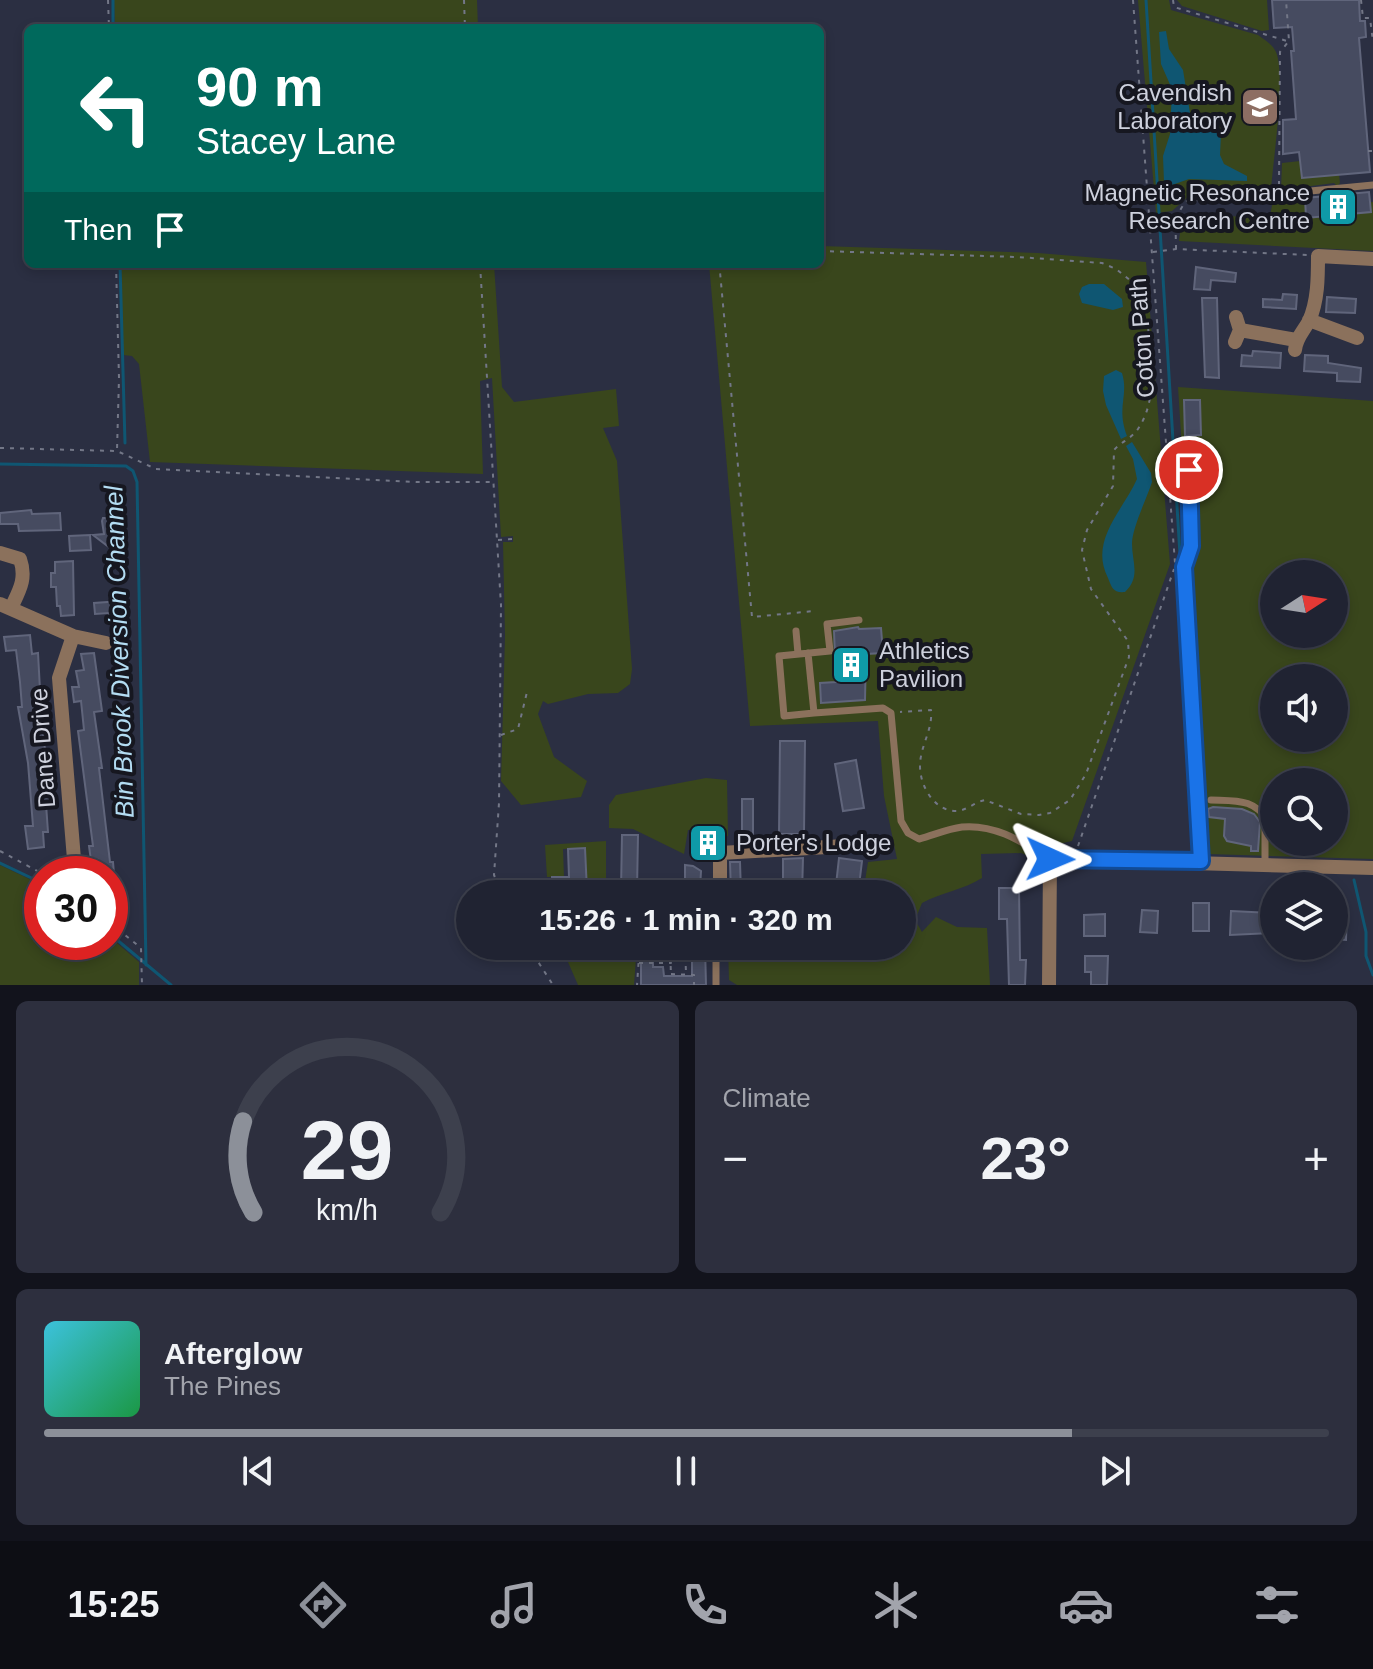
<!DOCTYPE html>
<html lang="en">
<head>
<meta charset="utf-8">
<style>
	:root { --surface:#202332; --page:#2d2f3e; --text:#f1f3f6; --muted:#a2a4ac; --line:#3d404d; --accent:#8c9099 }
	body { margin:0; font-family:Arial,sans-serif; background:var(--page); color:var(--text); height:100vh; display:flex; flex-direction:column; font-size:30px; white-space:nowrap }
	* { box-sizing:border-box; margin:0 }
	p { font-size:26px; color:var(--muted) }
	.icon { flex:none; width:44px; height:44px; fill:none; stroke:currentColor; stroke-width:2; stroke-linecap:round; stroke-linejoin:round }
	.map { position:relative; height:985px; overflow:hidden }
	.sheet { display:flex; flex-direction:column; gap:16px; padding:16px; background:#12131c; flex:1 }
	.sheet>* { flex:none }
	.hud { position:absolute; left:24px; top:24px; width:800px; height:244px; border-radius:12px; box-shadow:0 4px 12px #0003,0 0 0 2px var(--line); background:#00695c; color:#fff; overflow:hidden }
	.needle { width:52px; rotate:78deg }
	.tools { position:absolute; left:1260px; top:560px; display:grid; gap:16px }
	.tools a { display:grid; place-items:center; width:88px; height:88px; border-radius:50%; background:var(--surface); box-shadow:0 4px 12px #0003,0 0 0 2px var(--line); font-size:40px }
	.speed { position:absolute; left:24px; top:856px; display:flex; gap:16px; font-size:40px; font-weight:700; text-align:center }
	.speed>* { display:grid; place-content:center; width:104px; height:104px; border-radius:50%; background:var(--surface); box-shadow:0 4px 12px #0003,0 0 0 2px var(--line); line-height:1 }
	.speed .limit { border:12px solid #d22; background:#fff; color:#111 }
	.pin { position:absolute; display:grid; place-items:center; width:68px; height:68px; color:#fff; margin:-34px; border:4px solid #fff; border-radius:50%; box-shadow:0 2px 8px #0007 }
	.me { position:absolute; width:88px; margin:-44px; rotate:91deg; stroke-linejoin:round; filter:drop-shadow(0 0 6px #0008) }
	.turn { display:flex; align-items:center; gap:28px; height:168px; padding:0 40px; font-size:36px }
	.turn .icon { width:104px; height:104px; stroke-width:2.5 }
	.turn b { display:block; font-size:56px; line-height:68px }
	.then { display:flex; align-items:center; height:76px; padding:0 40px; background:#0003; gap:16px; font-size:30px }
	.big { font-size:60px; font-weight:700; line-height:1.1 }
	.sheet .card { flex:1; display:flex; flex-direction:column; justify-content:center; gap:12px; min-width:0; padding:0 28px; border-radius:12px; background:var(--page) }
	.sheet .dial { align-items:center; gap:0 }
	.dial svg { height:208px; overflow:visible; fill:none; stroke:var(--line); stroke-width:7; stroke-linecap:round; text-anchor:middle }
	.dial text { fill:var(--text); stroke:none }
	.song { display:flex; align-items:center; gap:24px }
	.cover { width:96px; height:96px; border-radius:12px; background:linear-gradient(135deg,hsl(190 70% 55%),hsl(140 70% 35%)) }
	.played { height:8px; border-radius:4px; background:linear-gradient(90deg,var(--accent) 80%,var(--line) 80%) }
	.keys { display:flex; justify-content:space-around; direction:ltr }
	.heat { display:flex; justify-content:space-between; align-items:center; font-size:44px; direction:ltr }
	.sheet .tiles { flex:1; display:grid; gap:16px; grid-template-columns:1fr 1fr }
	.card:last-child { grid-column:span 2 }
	.trip { position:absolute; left:456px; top:880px; width:460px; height:80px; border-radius:40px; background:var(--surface); box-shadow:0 4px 12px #0003,0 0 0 2px var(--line); font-weight:700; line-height:80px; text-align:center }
	.tab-bar { display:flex; height:128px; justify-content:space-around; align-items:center; background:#0d0e14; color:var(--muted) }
	.tab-bar .icon { width:56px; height:56px }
	.tab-bar .selected { color:var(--accent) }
	.tab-bar b { font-size:36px; color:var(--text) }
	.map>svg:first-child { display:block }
</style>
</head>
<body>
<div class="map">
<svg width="1373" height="985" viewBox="0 0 1373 985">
	<rect width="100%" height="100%" fill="#2b2f42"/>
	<path fill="#39461c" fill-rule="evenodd" d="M114,0H477L478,28H115Z
		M1138,0H1169L1171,10L1258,35C1265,40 1272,44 1276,52C1286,75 1273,162 1271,191L1190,195L1172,211L1156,213Z
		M1177,0H1267L1269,30L1262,31L1182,6Z
		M1300,161L1302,178L1339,175L1340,183L1337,186L1334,183L1281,190L1282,163Z
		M1304,195L1307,218L1370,212V202H1373V251L1179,241L1182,217L1270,216L1273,200Z
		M820,246L1038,253L1146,262L1170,564L1072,841L1041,848L1038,860L1021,853L981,854L982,878C963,890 942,892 922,903L915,920L922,932L936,917L957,927L987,928L990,985H737L729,980L728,946H902V894H863L868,862L897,859L884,796L878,721L750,726L709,264H820Z
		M121,264H494L502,387L514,402L616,389L619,426L603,428L617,461L632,669L630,684L618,693L588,694L548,704L543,701L538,714L554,757L587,781L581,797L521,805L501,781L505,636L503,542H513V536L501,537L492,378L480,381L483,474L150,462L139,364L132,356L123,355Z
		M1178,387L1373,401V859L1208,854ZM1274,574H1334V634H1274ZM1274,678H1334V738H1274ZM1274,782H1334V842H1274Z
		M706,778L727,780L728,836L688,830L684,854L633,829L609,828V805L616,795Z
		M606,841V893H586L585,848L563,849L564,877H547L545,845Z
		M0,865L42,885V942H110V937L139,962V985H0Z
		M561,946H623L624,958H636L634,985H578Z"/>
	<path fill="#0f5672" d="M1166,31L1169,49L1183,70L1190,113L1208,128L1221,133L1220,155L1224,164L1247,176V181L1189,179L1172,185L1164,182L1163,156L1170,134L1172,89L1161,64L1159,32Z
		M1089,284H1104L1122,299L1123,307L1113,310L1082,303L1079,294L1082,287Z
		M1116,370L1122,373C1129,396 1116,407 1127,436L1121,439L1106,405L1103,391L1104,376Z
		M1132,442L1151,473L1152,482C1147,498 1132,528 1132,544C1132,562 1141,577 1125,592C1113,593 1112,588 1108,578C1089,541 1122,512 1137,479L1133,459L1126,446Z"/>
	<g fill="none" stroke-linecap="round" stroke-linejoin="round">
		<path stroke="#0f5672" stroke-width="3" d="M113,0V28
			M1146,0L1180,555
			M120,264L125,443
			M0,464L126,466L133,471L137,482L146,965
			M0,863L42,883
			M1354,880L1366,932V956L1373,975
			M110,934L171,985"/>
	</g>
	<path fill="#464b60" stroke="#60657b" stroke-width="2" d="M1272,0H1359L1360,21H1365L1366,37L1359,38L1370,172L1302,178L1299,152L1283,154V120L1296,119L1291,51H1294L1292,27L1274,28Z
		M1369,192L1371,212L1306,218L1305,198Z
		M1196,267L1236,273L1235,282L1211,280L1210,290L1194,289Z
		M1283,294L1297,295L1296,309L1263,307V299L1282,300Z
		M1327,297L1356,299L1355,313L1326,312Z
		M1202,298H1217L1219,378L1205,377Z
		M1253,351L1281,353L1280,368L1241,366L1242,355L1252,356Z
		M1305,355L1328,356V363L1361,368L1360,382L1337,381V373L1304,371Z
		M1184,400H1200L1201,435L1185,436Z
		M121,505L125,558H112L114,551L93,535L104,534L102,521L103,518H110L109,506Z
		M31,510L32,514L60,513L61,530L19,531L18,524H0V513Z
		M90,535L91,550L70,551L69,536Z
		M73,561L74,615L61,616L60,606H57L56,587H51V573H55V562Z
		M121,601L122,620L109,621V613L95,614L94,603Z
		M858,627L859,629L881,628L883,653L866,654L865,700L821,703L820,683L836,682L834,631Z
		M30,635L32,654L38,653L40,690H36L45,749L40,750L43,775H48L51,803L46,804L48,832H43L44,847L28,849L25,826H33L28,763L18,707H22L20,682L16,650L6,651L4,637Z
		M94,653L102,711L94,712L102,768H99L110,862H113L114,874H99L98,860L91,861L89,846H93L78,731L84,730L81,701L74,702L72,687H79L76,671L84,670L81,654Z
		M780,741H805L804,834H779Z
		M856,760L864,808L843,811L835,764Z
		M742,799H753V841H742Z
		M1213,807L1242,809L1254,814L1260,822L1258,851H1251V846L1227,841L1224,836L1225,819L1209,817L1208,809Z
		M622,835H638L637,890H621Z
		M585,848L587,891L552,892V877H569L568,849Z
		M803,858L802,894H783V859Z
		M839,858L862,861L858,894H835Z
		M730,862H740L741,894H731Z
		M685,865L693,866L701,871L700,889L685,890Z
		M999,888H1019L1020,960H1026L1025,985H1009L1007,919H999Z
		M1193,903H1209V931H1193Z
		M1334,909L1347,910L1346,940L1334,939Z
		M1142,910L1158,911L1157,933L1140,932Z
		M1231,911L1274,913V933L1230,935Z
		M1105,914V936H1084V915Z
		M641,946H653V967H663L664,976H692V946H705L706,985H641Z
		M1085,956H1108L1107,985H1091V972H1085Z"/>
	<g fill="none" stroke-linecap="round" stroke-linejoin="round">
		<path stroke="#737787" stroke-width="2" stroke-dasharray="4 6" stroke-linecap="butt" d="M108,0L109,28
			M464,0L465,28
			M1133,0L1175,563
			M1173,0L1174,7L1287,41
			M1361,0L1363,18H1370L1373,42
			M1368,151H1373
			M1279,185L1280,52L1289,41L1286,0
			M1150,221L1175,218
			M1176,249C1176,231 1173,215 1187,201L1270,195
			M820,251L1018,257L1102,263L1116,269L1136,285L1144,297L1146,308C1149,346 1161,395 1138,429C1132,438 1121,442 1114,450L1113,486L1087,530L1082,550L1091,589L1128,641L1129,657L1086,774L1070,800L1050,813L1039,815L1021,814L985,800C975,802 966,811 956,811C934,811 920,786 920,766C920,746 933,730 931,710L900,712
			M1153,252L1176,249L1307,255
			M116,264L119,378L117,450
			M480,264L501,605L499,803L494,875L502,894
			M723,264L720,272L752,617L814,611
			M0,448L117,451L156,469L416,482H493
			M498,540L513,539
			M501,735L518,729L527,692
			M1078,846L1174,569
			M0,851L43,874
			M587,889H593V894
			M110,923L141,948L142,985
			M528,946L553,985
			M625,946V955L639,956L637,985
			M670,946L671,976
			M685,946L686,973
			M639,963H671L657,946
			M671,974L694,975V985"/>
		<path stroke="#8b715c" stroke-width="7" d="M1279,194L1373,185
			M1189,470L1191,546L1184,567L1201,861
			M796,631L798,654
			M808,653L814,713L784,716L779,656L830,651L827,624L859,620
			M814,713L883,708L891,713L901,821L908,833L919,839C934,835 947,829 962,827C996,824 1022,842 1050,859
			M1211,800C1235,801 1256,798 1269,823L1265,826V864
			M716,985V946"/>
		<path stroke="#8b715c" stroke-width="14" d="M1309,320L1357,338
			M1240,330L1296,340
			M1235,342L1240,330L1236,317
			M1295,350C1296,338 1303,332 1309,321C1318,301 1318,277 1318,256L1373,259
			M0,553L20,559C27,579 19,591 11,608
			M0,604L73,636L106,643
			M73,636L59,678L74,859
			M720,894V853L880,844
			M1049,985L1050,859L1373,868"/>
	</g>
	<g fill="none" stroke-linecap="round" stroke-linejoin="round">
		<defs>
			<path id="route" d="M1050,859L1201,861L1184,567L1191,546L1189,470"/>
		</defs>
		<use href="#route" stroke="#114b97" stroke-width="20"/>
		<use href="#route" stroke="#1a73e8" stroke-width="14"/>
	</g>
	<defs>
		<symbol id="university-square" viewBox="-11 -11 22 22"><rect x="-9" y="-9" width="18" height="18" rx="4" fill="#8d6e63" stroke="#161720"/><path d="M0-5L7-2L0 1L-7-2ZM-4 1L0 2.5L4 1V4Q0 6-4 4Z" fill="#fff"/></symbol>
		<symbol id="building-square" viewBox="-11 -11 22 22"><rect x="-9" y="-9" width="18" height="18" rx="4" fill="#0f9aa8" stroke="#161720"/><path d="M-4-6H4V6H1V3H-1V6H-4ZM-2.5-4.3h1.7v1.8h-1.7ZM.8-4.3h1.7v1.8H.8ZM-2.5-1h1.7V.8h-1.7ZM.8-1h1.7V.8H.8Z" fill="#fff"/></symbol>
	</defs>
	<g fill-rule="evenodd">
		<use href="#university-square" x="1238" y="85" width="44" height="44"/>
		<use href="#building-square" x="1316" y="185" width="44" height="44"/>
		<use href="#building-square" x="829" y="643" width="44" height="44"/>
		<use href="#building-square" x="686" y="821" width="44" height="44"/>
	</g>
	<g text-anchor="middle" stroke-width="8" stroke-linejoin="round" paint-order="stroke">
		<g font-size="24" fill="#ced1dd" stroke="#161720" text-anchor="end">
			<text x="1232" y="101">Cavendish<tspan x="1232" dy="28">Laboratory</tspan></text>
			<text x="1310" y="201">Magnetic Resonance<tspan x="1310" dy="28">Research Centre</tspan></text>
			<text x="879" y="659" text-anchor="start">Athletics<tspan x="879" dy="28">Pavilion</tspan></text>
			<text x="736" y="851" text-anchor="start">Porter's Lodge</text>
		</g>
		<g font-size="24" fill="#ced1dd" stroke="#161720">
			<text transform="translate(1142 338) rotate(-94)" y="8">Coton Path</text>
			<text transform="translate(43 748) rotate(-94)" y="8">Dane Drive</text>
		</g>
		<g font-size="26" font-style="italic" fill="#b3dcf2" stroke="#161720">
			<text transform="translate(119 652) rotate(-92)" y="9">Bin Brook Diversion Channel</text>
		</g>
	</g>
</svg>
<div class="tools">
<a><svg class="needle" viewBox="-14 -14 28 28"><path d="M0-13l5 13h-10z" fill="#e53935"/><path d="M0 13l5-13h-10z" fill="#a2a4ac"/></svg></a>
<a><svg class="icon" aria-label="sound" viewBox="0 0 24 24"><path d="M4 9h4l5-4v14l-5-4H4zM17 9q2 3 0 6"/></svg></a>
<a><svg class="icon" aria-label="search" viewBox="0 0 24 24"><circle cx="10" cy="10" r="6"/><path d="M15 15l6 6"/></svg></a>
<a><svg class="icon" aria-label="layers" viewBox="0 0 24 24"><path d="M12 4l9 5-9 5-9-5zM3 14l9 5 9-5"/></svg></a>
</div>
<div class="speed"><div class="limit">30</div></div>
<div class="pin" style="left:1189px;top:470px;background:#d93025"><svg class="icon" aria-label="arrive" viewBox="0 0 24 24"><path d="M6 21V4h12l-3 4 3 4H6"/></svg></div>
<svg class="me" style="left:1050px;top:859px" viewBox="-20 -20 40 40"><path d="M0-17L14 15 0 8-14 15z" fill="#1a73e8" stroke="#fff" stroke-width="4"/></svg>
<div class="trip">15:26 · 1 min · 320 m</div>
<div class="hud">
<div class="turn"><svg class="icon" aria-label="left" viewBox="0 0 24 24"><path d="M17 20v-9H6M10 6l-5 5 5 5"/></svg><div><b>90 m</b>Stacey Lane</div></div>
<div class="then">Then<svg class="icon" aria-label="arrive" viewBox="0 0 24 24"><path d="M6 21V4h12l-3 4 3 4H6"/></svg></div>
</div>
</div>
<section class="sheet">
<div class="tiles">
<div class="card dial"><svg viewBox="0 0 100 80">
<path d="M14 69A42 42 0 1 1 86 69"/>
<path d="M14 69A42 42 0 0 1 10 34" stroke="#8c9099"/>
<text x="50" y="56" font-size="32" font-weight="700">29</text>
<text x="50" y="72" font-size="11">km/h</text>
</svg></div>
<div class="card"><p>Climate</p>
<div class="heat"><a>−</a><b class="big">23°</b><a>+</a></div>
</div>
<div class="card">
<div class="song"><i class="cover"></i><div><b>Afterglow</b><p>The Pines</p></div></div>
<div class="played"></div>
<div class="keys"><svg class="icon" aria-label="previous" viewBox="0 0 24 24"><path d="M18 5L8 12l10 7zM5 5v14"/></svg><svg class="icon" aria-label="pause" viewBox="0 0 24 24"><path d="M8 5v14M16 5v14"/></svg><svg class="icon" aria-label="next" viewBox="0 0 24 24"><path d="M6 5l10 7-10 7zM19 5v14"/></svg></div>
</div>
</div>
</section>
<nav class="tab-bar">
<b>15:25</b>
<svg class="icon selected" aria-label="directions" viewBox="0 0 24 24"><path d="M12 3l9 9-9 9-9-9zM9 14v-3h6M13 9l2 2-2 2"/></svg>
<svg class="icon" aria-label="music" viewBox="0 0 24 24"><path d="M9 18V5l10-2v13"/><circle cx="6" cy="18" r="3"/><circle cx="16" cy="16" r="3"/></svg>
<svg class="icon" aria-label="phone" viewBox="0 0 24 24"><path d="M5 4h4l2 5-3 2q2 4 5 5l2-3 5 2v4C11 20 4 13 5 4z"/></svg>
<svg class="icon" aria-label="climate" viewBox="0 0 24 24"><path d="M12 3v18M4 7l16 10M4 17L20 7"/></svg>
<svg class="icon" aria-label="car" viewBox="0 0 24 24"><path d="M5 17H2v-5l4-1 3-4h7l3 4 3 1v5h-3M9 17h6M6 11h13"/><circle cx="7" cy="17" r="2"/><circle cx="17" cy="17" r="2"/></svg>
<svg class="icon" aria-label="filters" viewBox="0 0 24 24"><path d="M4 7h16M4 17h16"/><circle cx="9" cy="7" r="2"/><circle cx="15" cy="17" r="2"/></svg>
</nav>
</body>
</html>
